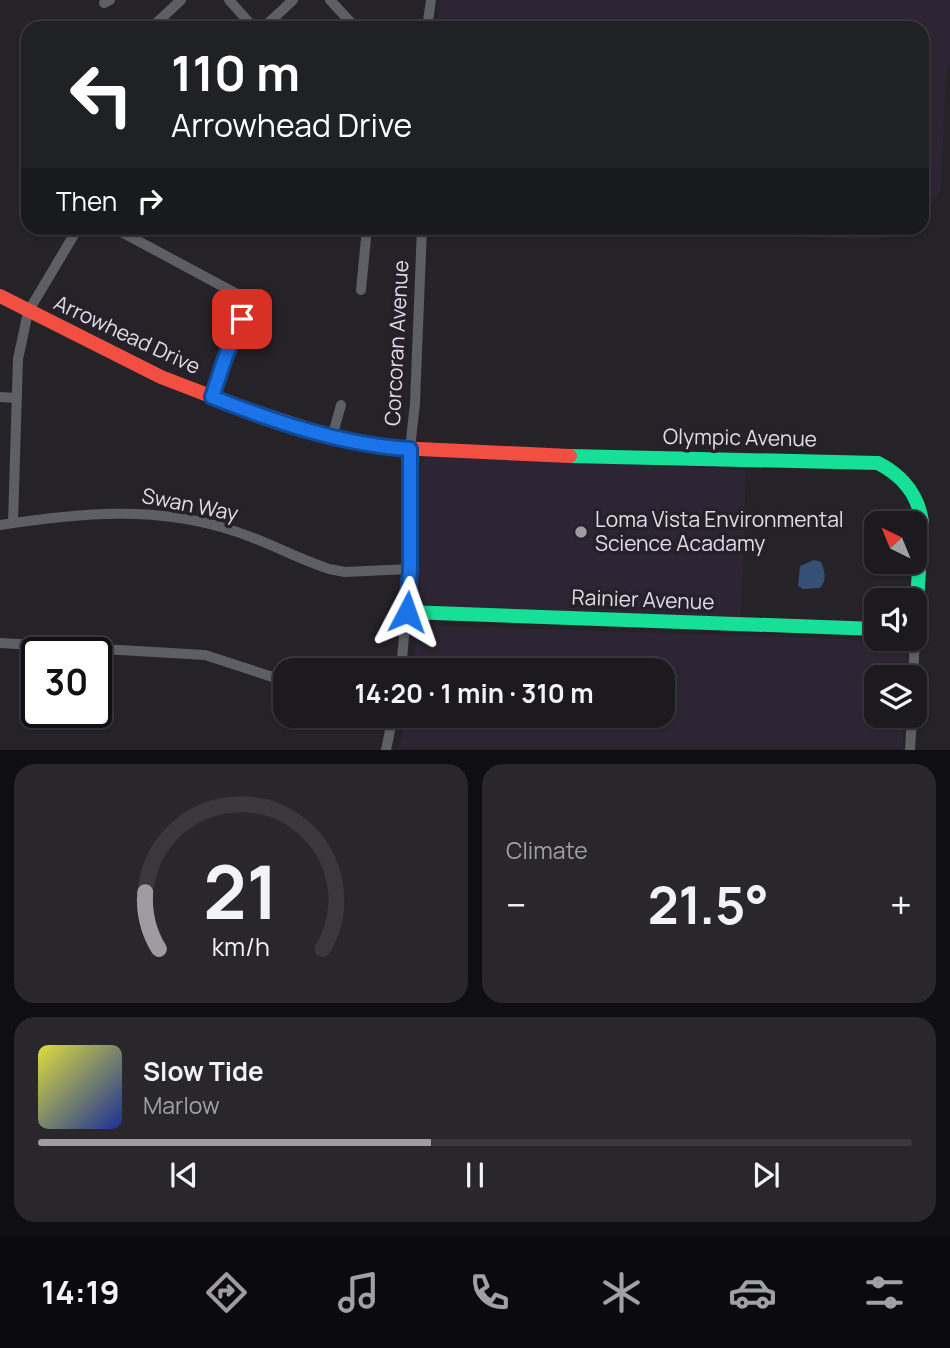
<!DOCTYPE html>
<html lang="en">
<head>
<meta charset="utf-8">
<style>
	:root { --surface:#1c1a1e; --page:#29272b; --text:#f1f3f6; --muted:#a0a1a4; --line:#3a383c; --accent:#9f9ba2 }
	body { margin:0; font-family:Manrope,sans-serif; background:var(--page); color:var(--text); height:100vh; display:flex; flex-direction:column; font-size:26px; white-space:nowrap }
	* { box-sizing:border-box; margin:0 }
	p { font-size:23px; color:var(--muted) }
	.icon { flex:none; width:38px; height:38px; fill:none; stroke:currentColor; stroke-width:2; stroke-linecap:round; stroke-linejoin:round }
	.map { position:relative; height:750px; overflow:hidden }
	.drawer { display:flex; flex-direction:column; gap:14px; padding:14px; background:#0f0e10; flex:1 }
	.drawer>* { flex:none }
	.banner { position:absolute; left:21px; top:21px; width:908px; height:214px; border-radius:21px; box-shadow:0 2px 5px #0004,0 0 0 2px var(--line); background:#202124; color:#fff; overflow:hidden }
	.needle { width:46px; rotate:317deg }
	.fabs { position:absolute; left:864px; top:511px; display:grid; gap:14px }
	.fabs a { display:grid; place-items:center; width:63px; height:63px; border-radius:14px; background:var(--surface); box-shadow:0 2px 5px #0004,0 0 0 2px var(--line); font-size:35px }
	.speed { position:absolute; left:21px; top:637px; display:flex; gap:14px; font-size:35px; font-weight:700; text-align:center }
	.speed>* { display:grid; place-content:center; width:91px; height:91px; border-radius:50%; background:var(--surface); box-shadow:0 2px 5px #0004,0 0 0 2px var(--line); line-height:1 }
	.speed .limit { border:4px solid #111; border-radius:10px; background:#fff; color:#111 }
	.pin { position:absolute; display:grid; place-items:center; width:60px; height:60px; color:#fff; margin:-30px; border-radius:14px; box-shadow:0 4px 10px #0006 }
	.me { position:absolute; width:77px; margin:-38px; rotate:4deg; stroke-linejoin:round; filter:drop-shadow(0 0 5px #0008) }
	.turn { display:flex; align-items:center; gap:24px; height:147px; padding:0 35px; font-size:32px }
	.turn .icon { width:91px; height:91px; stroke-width:2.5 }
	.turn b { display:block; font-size:49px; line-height:60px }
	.then { display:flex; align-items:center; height:66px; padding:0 35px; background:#0003; gap:14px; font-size:26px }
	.big { font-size:52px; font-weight:700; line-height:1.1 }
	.drawer .card { flex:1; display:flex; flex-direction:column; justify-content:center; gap:10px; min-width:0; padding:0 24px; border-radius:21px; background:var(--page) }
	.drawer .dial { align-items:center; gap:0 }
	.dial svg { height:182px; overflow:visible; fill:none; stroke:var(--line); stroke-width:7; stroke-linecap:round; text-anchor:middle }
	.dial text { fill:var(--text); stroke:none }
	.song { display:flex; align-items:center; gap:21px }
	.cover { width:84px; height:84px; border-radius:10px; background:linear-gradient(135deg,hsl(60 70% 55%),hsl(230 70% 35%)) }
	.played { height:7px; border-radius:4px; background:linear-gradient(90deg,var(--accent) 45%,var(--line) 45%) }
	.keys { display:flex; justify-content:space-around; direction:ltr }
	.heat { display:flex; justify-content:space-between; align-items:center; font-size:38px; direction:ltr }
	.drawer .tiles { flex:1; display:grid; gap:14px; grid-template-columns:1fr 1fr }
	.card:last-child { grid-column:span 2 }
	.trip { position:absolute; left:273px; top:658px; width:402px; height:70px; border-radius:21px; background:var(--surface); box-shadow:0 2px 5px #0004,0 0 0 2px var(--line); font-weight:700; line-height:70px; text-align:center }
	.dock { display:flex; height:112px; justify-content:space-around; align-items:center; background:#0b0a0c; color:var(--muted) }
	.dock .icon { width:49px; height:49px }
	.dock .current { color:var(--accent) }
	.dock b { font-size:32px; color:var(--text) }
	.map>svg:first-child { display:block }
</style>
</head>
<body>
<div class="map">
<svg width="950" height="750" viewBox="0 0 950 750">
	<rect width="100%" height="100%" fill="#252228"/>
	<path fill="#2d2533" d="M439,0H950V66L946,71L941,190L922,216V28H437Z
		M526,228H907L901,232L876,240Z
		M431,454L746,470L741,617L424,605L418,601L416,594L419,468L424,459Z
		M422,625L907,641L905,677H877V716H904L903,749H398L407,716H663V670H413L417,631Z"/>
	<path fill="#345075" d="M814,560L821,562C825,572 827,580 820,588L803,589L798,586L800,566Z"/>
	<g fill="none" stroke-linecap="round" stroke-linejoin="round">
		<path stroke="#5e5e65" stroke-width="10" d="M229,0L254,28
			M330,0L356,28
			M104,3L110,0
			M151,28L181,0
			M263,28L293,0
			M427,28L431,0
			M114,228L250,301L226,355L212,397
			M361,290L367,228
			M0,397L17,398
			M332,437L341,405
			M13,523L18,359L28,312L78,228
			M0,525C78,513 157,505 234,531C266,541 296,558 329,569L345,572L410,569
			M0,643L205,655L285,681
			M401,670L410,569V449L415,403L422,228
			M913,677L915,639
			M386,750L393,716
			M910,750L912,716"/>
		<path stroke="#16e098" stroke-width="14" d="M570,456L878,463C903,476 918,494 922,522L915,634
			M407,612L877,629"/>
		<path stroke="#f24e42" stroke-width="14" d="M0,296L161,377L226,402L332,437L376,447L570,456"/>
	</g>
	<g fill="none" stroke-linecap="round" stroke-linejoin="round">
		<defs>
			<path id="route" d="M242,319L226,355L212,397C275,422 343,445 410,449V569L407,612"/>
		</defs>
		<use href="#route" stroke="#114b97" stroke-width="18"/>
		<use href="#route" stroke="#1a73e8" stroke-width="12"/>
	</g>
	<circle fill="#9f9ba2" stroke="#25202a" stroke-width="2.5" cx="581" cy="532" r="7"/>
	<g text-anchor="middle" stroke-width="7" stroke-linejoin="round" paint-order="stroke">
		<g font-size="21" fill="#e0dce3" stroke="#25202a">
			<text transform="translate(127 335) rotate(25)" y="7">Arrowhead Drive</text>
			<text transform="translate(397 343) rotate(-87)" y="7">Corcoran Avenue</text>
			<text transform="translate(740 438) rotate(1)" y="7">Olympic Avenue</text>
			<text transform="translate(190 505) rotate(11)" y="7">Swan Way</text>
			<text transform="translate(643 600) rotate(2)" y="7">Rainier Avenue</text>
		</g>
		<g font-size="21" fill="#e0dce3" stroke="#25202a" text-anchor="start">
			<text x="595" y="527">Loma Vista Environmental<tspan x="595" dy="24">Science Acadamy</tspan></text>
		</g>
	</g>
</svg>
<div class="fabs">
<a><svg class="needle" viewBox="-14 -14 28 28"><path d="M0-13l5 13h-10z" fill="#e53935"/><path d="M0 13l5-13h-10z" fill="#a0a1a4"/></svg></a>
<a><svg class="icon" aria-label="sound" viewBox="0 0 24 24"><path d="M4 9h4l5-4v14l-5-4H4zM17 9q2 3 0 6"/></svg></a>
<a><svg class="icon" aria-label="layers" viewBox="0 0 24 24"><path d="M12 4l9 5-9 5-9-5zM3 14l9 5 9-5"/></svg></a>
</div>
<div class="speed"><div class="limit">30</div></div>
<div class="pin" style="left:242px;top:319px;background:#d93025"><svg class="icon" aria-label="arrive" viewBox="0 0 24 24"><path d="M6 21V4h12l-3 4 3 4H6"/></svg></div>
<svg class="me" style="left:407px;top:612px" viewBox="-20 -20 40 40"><path d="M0-17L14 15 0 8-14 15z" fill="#1a73e8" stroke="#fff" stroke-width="4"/></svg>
<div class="trip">14:20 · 1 min · 310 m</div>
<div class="banner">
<div class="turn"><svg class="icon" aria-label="left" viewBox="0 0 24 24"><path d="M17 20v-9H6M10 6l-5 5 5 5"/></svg><div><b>110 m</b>Arrowhead Drive</div></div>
<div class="then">Then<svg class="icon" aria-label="right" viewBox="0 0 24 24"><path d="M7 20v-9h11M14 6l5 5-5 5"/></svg></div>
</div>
</div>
<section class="drawer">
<div class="tiles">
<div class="card dial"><svg viewBox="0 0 100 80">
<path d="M14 69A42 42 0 1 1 86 69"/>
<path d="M14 69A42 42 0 0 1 8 44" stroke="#9f9ba2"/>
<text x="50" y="56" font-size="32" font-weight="700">21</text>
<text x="50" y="72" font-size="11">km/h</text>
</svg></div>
<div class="card"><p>Climate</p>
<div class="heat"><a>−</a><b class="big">21.5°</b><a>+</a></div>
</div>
<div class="card">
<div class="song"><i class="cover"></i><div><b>Slow Tide</b><p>Marlow</p></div></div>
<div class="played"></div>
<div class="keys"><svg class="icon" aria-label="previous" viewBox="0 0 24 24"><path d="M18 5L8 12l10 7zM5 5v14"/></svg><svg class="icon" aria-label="pause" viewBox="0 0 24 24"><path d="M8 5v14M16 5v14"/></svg><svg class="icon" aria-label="next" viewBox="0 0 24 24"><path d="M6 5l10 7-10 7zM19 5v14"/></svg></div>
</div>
</div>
</section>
<nav class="dock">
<b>14:19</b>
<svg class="icon current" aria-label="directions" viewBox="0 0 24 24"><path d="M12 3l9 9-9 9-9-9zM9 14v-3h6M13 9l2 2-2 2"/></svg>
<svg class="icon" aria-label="music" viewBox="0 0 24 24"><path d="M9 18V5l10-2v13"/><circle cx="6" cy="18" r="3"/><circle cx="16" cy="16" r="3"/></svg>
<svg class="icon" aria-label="phone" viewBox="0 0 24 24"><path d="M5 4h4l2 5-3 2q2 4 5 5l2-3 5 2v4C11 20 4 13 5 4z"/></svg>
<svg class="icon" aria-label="climate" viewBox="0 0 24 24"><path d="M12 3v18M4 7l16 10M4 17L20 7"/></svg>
<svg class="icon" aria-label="car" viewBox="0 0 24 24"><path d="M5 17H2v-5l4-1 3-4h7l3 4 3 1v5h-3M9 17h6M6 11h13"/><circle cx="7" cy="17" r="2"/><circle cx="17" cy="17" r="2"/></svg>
<svg class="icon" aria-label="filters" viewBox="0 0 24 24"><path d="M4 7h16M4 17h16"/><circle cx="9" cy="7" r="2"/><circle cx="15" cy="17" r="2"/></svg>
</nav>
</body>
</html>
